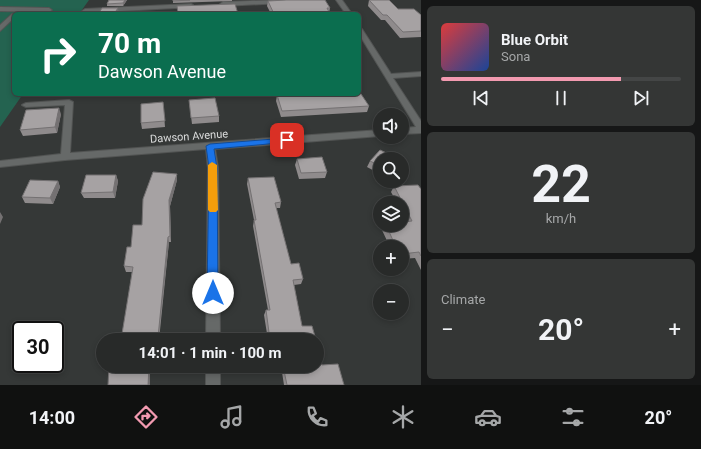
<!DOCTYPE html>
<html lang="en">
<head>
<meta charset="utf-8">
<style>
	:root { --surface:#282a29; --page:#343635; --text:#f1f3f6; --muted:#a5a7a8; --line:#444646; --accent:#f29ab0 }
	body { margin:0; font-family:Roboto,sans-serif; background:var(--page); color:var(--text); height:100vh; display:flex; flex-direction:column; font-size:15px; white-space:nowrap }
	* { box-sizing:border-box; margin:0 }
	p { font-size:13px; color:var(--muted) }
	.icon { flex:none; width:22px; height:22px; fill:none; stroke:currentColor; stroke-width:2; stroke-linecap:round; stroke-linejoin:round }
	.map { position:relative; flex:1; overflow:hidden }
	.sheet { display:flex; flex-direction:column; gap:6px; padding:6px; background:#161717; width:280px }
	.sheet>* { flex:none }
	.guide { position:absolute; left:12px; top:12px; width:349px; height:84px; border-radius:6px; box-shadow:0 2px 6px #0003,0 0 0 1px var(--line); background:#0b6e4f; color:#fff; overflow:hidden }
	.fabs { position:absolute; left:373px; top:108px; display:grid; gap:8px }
	.fabs a { display:grid; place-items:center; width:36px; height:36px; border-radius:50%; background:var(--surface); box-shadow:0 2px 6px #0003,0 0 0 1px var(--line); font-size:20px }
	.speed { position:absolute; left:12px; top:321px; display:flex; gap:8px; font-size:20px; font-weight:700; text-align:center }
	.speed>* { display:grid; place-content:center; width:52px; height:52px; border-radius:50%; background:var(--surface); box-shadow:0 2px 6px #0003,0 0 0 1px var(--line); line-height:1 }
	.speed .limit { border:2px solid #111; border-radius:6px; background:#fff; color:#111 }
	.pin { position:absolute; display:grid; place-items:center; width:34px; height:34px; color:#fff; margin:-17px; border-radius:8px; box-shadow:0 2px 6px #0006 }
	.me { position:absolute; width:44px; margin:-22px; rotate:0deg; stroke-linejoin:round; filter:drop-shadow(0 0 3px #0008) }
	.turn { display:flex; align-items:center; gap:14px; height:84px; padding:0 20px; font-size:18px }
	.turn .icon { width:52px; height:52px; stroke-width:2.5 }
	.turn b { display:block; font-size:28px; line-height:34px }
	.big { font-size:30px; font-weight:700; line-height:1.1 }
	.sheet .tile { flex:1; display:flex; flex-direction:column; justify-content:center; gap:6px; min-width:0; padding:0 14px; border-radius:6px; background:var(--page) }
	.sheet .dial { align-items:center; gap:0 }
	.dial b { font-size:52px; line-height:1 }
	.song { display:flex; align-items:center; gap:12px }
	.cover { width:48px; height:48px; border-radius:6px; background:linear-gradient(135deg,hsl(0 70% 55%),hsl(220 70% 35%)) }
	.played { height:4px; border-radius:2px; background:linear-gradient(90deg,var(--accent) 75%,var(--line) 75%) }
	.keys { display:flex; justify-content:space-around; direction:ltr }
	.heat { display:flex; justify-content:space-between; align-items:center; font-size:22px; direction:ltr }
	.trip { position:absolute; left:96px; top:333px; width:228px; height:40px; border-radius:20px; background:var(--surface); box-shadow:0 2px 6px #0003,0 0 0 1px var(--line); font-weight:700; line-height:40px; text-align:center }
	.tab-bar { display:flex; height:64px; justify-content:space-around; align-items:center; background:#101110; color:var(--muted) }
	.tab-bar .icon { width:28px; height:28px }
	.tab-bar .active { color:var(--accent) }
	.tab-bar b { font-size:18px; color:var(--text) }
	main { display:flex; flex:1; min-height:0 }
	.map>svg:first-child { display:block }
</style>
</head>
<body>
<main>
<div class="map">
<svg width="421" height="385" viewBox="0 0 421 385">
	<rect width="100%" height="100%" fill="#353837"/>
	<path fill="#246350" d="M0,0H89L79,14H14V94H23L0,127Z"/>
	<g fill="none" stroke-linecap="round" stroke-linejoin="round">
		<defs>
			<path id="minor" d="M281,0L283,1V3L223,6L220,4L223,2Z
				M336,0H342L352,14H346Z
				M191,4L193,5V7L85,13L82,11L85,9Z
				M0,7L49,8L52,10L49,12L0,11Z
				M12,14H16H14V18L0,31V25Z
				M359,27L362,29L391,74L421,72V76L393,78L421,121V133L402,134V128L416,127L359,34Z
				M69,100L73,102L70,153L380,130V136L215,149L218,168L220,340H206L208,168L206,149L65,160L0,167V161L61,154L65,105L26,107L22,105L26,103Z
				M206,366H220V385H206Z"/>
		</defs>
		<use href="#minor" stroke="#525453" stroke-width="2"/>
		<use href="#minor" fill="#666968" fill-rule="evenodd"/>
	</g>
	<path fill="#8f8b8c" d="M109,0H127L123,6H107V4Z
		M173,0H232V1L173,3Z
		M369,0L398,9L421,15V37L400,38L385,20H381L368,6Z
		M268,1L330,8L329,13L330,14H271L267,6Z
		M277,95L369,106L367,112L281,117L276,101Z
		M189,100L219,116V122L192,124Z
		M163,102L165,127L142,129L141,123Z
		M61,114L57,133L23,136L20,130Z
		M297,159L327,172L325,178L299,179L295,165Z
		M380,159V174L367,167L370,161Z
		M177,174V180L170,206L171,242H169L159,340H122L132,272H126L124,266L131,247L142,225Z
		M116,175L118,181L115,198H84L81,193Z
		M248,178L281,202L280,208H276L291,264L303,279L301,284L294,285L302,326L316,340H268L264,315L266,310H268L253,226L254,220L247,184Z
		M58,181L60,187L53,204L25,203L22,197Z
		M385,181H395L389,188Z
		M394,186L421,189V270L415,258L402,259V247H390L381,228L383,225H402L406,221L402,214V203H397L391,192Z
		M322,365L344,385H284L281,366H317Z"/>
	<path fill="#747172" d="M125,0H127L123,6V3Z
		M118,8L119,13V14H114Z
		M59,108L61,114L57,133L55,127Z
		M177,174V180L170,206L171,242L170,236L169,200Z
		M116,175L118,181L115,198L113,192Z
		M58,181L60,187L53,204L50,198Z
		M0,212L3,217L0,224Z
		M168,237L169,242L158,340V337Z
		M149,366H150V385H148Z"/>
	<path fill="#a6a2a3" stroke="#747172" d="M109,0H125L123,3L107,4Z
		M173,0H190L173,1Z
		M286,0H325L330,8H327L330,14H274L268,1Z
		M369,0H389L398,9H414L421,15V31L403,32L387,15H383Z
		M235,4L238,14H178L177,6Z
		M102,8H118L114,14H98Z
		M359,91L369,106L282,111L277,95L288,94H359Z
		M215,98L219,116L191,118L189,100Z
		M163,102L165,121L141,123V104Z
		M59,108L55,127L20,130L26,110Z
		M380,150L400,159H380V166L370,161Z
		M322,157L327,172L301,173L297,159Z
		M402,160L407,162L402,169Z
		M153,172L177,174L169,200L170,236L168,237L158,337H149V340H121L133,267L124,266L127,247H131L133,225H142L143,199Z
		M86,175H116L113,192L81,193Z
		M274,177L281,202L275,203L291,264L299,263L303,279L293,280L302,326H312L316,340H270L266,310H270L254,220H256L248,178Z
		M30,180L58,181L50,198L22,197Z
		M418,185L421,189V256L419,252L402,254V247H396L386,225H402V222L412,221L394,186Z
		M317,346L322,365L338,364L344,385H287L283,366H317Z
		M109,366H149L148,385H108Z"/>
	<path fill="#1a73e8" stroke="#114b97" d="M287,138L291,140L290,142L214,149L217,168L218,293L217,297L213,298L209,297L207,293L209,168L206,146L210,144Z"/>
	<path fill="#f59e0b" d="M212,162L217,165L218,210L216,212H210L208,210V165Z"/>
	<g text-anchor="middle" stroke-width="4" stroke-linejoin="round" paint-order="stroke">
		<g font-size="11" fill="#dadbdb" stroke="#353837">
			<text transform="translate(189 136) rotate(-4)" y="4">Dawson Avenue</text>
		</g>
	</g>
</svg>
<div class="fabs">
<a><svg class="icon" aria-label="sound" viewBox="0 0 24 24"><path d="M4 9h4l5-4v14l-5-4H4zM17 9q2 3 0 6"/></svg></a>
<a><svg class="icon" aria-label="search" viewBox="0 0 24 24"><circle cx="10" cy="10" r="6"/><path d="M15 15l6 6"/></svg></a>
<a><svg class="icon" aria-label="layers" viewBox="0 0 24 24"><path d="M12 4l9 5-9 5-9-5zM3 14l9 5 9-5"/></svg></a>
<a>+</a>
<a>−</a>
</div>
<div class="speed"><div class="limit">30</div></div>
<div class="pin" style="left:287px;top:140px;background:#d93025"><svg class="icon" aria-label="arrive" viewBox="0 0 24 24"><path d="M6 21V4h12l-3 4 3 4H6"/></svg></div>
<svg class="me" style="left:213px;top:293px" viewBox="-20 -20 40 40"><circle r="19" fill="#fff"/><path d="M0-13L10 11 0 6-10 11z" fill="#1a73e8"/></svg>
<div class="trip">14:01 · 1 min · 100 m</div>
<div class="guide">
<div class="turn"><svg class="icon" aria-label="right" viewBox="0 0 24 24"><path d="M7 20v-9h11M14 6l5 5-5 5"/></svg><div><b>70 m</b>Dawson Avenue</div></div>
</div>
</div>
<section class="sheet">
<div class="tile">
<div class="song"><i class="cover"></i><div><b>Blue Orbit</b><p>Sona</p></div></div>
<div class="played"></div>
<div class="keys"><svg class="icon" aria-label="previous" viewBox="0 0 24 24"><path d="M18 5L8 12l10 7zM5 5v14"/></svg><svg class="icon" aria-label="pause" viewBox="0 0 24 24"><path d="M8 5v14M16 5v14"/></svg><svg class="icon" aria-label="next" viewBox="0 0 24 24"><path d="M6 5l10 7-10 7zM19 5v14"/></svg></div>
</div>
<div class="tile dial"><b>22</b><p>km/h</p></div>
<div class="tile"><p>Climate</p>
<div class="heat"><a>−</a><b class="big">20°</b><a>+</a></div>
</div>
</section>
</main>
<nav class="tab-bar">
<b>14:00</b>
<svg class="icon active" aria-label="directions" viewBox="0 0 24 24"><path d="M12 3l9 9-9 9-9-9zM9 14v-3h6M13 9l2 2-2 2"/></svg>
<svg class="icon" aria-label="music" viewBox="0 0 24 24"><path d="M9 18V5l10-2v13"/><circle cx="6" cy="18" r="3"/><circle cx="16" cy="16" r="3"/></svg>
<svg class="icon" aria-label="phone" viewBox="0 0 24 24"><path d="M5 4h4l2 5-3 2q2 4 5 5l2-3 5 2v4C11 20 4 13 5 4z"/></svg>
<svg class="icon" aria-label="climate" viewBox="0 0 24 24"><path d="M12 3v18M4 7l16 10M4 17L20 7"/></svg>
<svg class="icon" aria-label="car" viewBox="0 0 24 24"><path d="M5 17H2v-5l4-1 3-4h7l3 4 3 1v5h-3M9 17h6M6 11h13"/><circle cx="7" cy="17" r="2"/><circle cx="17" cy="17" r="2"/></svg>
<svg class="icon" aria-label="filters" viewBox="0 0 24 24"><path d="M4 7h16M4 17h16"/><circle cx="9" cy="7" r="2"/><circle cx="15" cy="17" r="2"/></svg>
<b>20°</b>
</nav>
</body>
</html>
